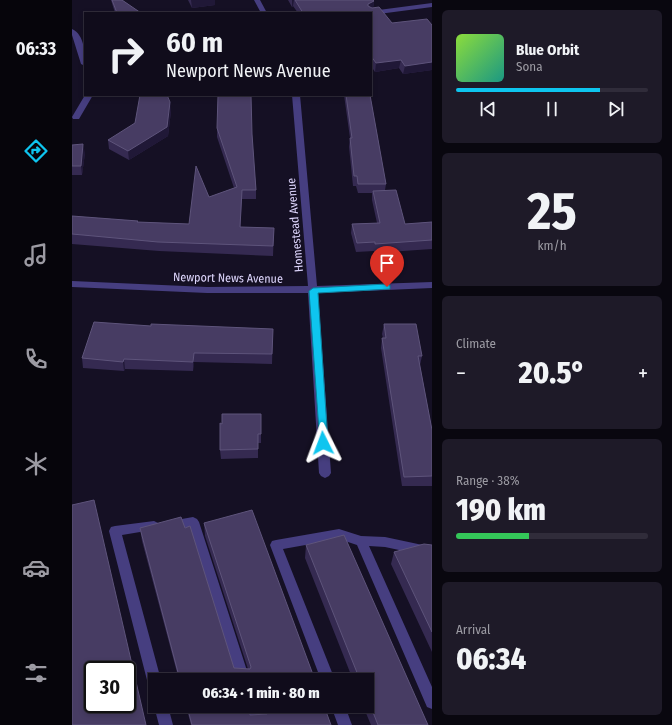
<!DOCTYPE html>
<html lang="en">
<head>
<meta charset="utf-8">
<style>
	:root { --surface:#100c1b; --page:#1e1a28; --text:#f1f3f6; --muted:#9c9ba3; --line:#302c3a; --accent:#0ec5ef }
	body { margin:0; font-family:"Fira Sans Condensed",sans-serif; background:var(--page); color:var(--text); height:100vh; display:flex; flex-direction:column; font-size:15px; white-space:nowrap }
	* { box-sizing:border-box; margin:0 }
	p { font-size:13px; color:var(--muted) }
	.icon { flex:none; width:22px; height:22px; fill:none; stroke:currentColor; stroke-width:2; stroke-linecap:round; stroke-linejoin:round }
	.map { position:relative; flex:1; overflow:hidden }
	.sheet { display:flex; flex-direction:column; gap:10px; padding:10px; background:#09070f; width:240px }
	.sheet>* { flex:none }
	.banner { position:absolute; left:12px; top:12px; width:288px; height:84px; border-radius:0px; box-shadow:0 2px 6px #0003,0 0 0 1px var(--line); background:#100c1b; color:var(--text); overflow:hidden }
	.speed { position:absolute; left:12px; top:661px; display:flex; gap:8px; font-size:20px; font-weight:700; text-align:center }
	.speed>* { display:grid; place-content:center; width:52px; height:52px; border-radius:50%; background:var(--surface); box-shadow:0 2px 6px #0003,0 0 0 1px var(--line); line-height:1 }
	.speed .limit { border:2px solid #111; border-radius:6px; background:#fff; color:#111 }
	.pin { position:absolute; display:grid; place-items:center; width:34px; height:34px; color:#fff; margin:-41px -17px; border-radius:50% 50% 50% 0; rotate:-45deg; box-shadow:0 0 4px #0007 }
	.pin .icon { rotate:45deg }
	.me { position:absolute; width:44px; margin:-22px; rotate:357deg; stroke-linejoin:round; filter:drop-shadow(0 0 3px #0008) }
	.turn { display:flex; align-items:center; gap:14px; height:84px; padding:0 16px; font-size:18px }
	.turn .icon { width:52px; height:52px; stroke-width:2.5 }
	.turn b { display:block; font-size:28px; line-height:34px }
	.big { font-size:30px; font-weight:800; line-height:1.1 }
	.sheet .tile { flex:1; display:flex; flex-direction:column; justify-content:center; gap:6px; min-width:0; padding:0 14px; border-radius:6px; background:var(--page) }
	.sheet .dial { align-items:center; gap:0 }
	.dial b { font-size:52px; line-height:1 }
	.song { display:flex; align-items:center; gap:12px }
	.cover { width:48px; height:48px; border-radius:6px; background:linear-gradient(135deg,hsl(90 70% 55%),hsl(170 70% 35%)) }
	.played { height:4px; border-radius:2px; background:linear-gradient(90deg,var(--accent) 75%,var(--line) 75%) }
	.keys { display:flex; justify-content:space-around; direction:ltr }
	.heat { display:flex; justify-content:space-between; align-items:center; font-size:22px; direction:ltr }
	.charge { height:6px; border-radius:3px; background:linear-gradient(90deg,#34c759 38%,var(--line) 0) }
	.trip { position:absolute; left:76px; top:673px; width:226px; height:40px; border-radius:0px; background:var(--surface); box-shadow:0 2px 6px #0003,0 0 0 1px var(--line); font-weight:800; line-height:40px; text-align:center }
	main { display:flex; flex:1; min-height:0 }
	.tab-bar { display:flex; flex-direction:column; width:72px; justify-content:space-around; align-items:center; background:#06050b; color:var(--muted) }
	.tab-bar .icon { width:28px; height:28px }
	.tab-bar .current { color:var(--accent) }
	.tab-bar b { font-size:18px; color:var(--text) }
	.map>svg:first-child { display:block }
</style>
</head>
<body>
<main>
<nav class="tab-bar">
<b>06:33</b>
<svg class="icon current" aria-label="directions" viewBox="0 0 24 24"><path d="M12 3l9 9-9 9-9-9zM9 14v-3h6M13 9l2 2-2 2"/></svg>
<svg class="icon" aria-label="music" viewBox="0 0 24 24"><path d="M9 18V5l10-2v13"/><circle cx="6" cy="18" r="3"/><circle cx="16" cy="16" r="3"/></svg>
<svg class="icon" aria-label="phone" viewBox="0 0 24 24"><path d="M5 4h4l2 5-3 2q2 4 5 5l2-3 5 2v4C11 20 4 13 5 4z"/></svg>
<svg class="icon" aria-label="climate" viewBox="0 0 24 24"><path d="M12 3v18M4 7l16 10M4 17L20 7"/></svg>
<svg class="icon" aria-label="car" viewBox="0 0 24 24"><path d="M5 17H2v-5l4-1 3-4h7l3 4 3 1v5h-3M9 17h6M6 11h13"/><circle cx="7" cy="17" r="2"/><circle cx="17" cy="17" r="2"/></svg>
<svg class="icon" aria-label="filters" viewBox="0 0 24 24"><path d="M4 7h16M4 17h16"/><circle cx="9" cy="7" r="2"/><circle cx="15" cy="17" r="2"/></svg>
</nav>
<div class="map">
<svg width="360" height="725" viewBox="0 0 360 725">
	<rect width="100%" height="100%" fill="#151024"/>
	<g fill="none" stroke-linecap="round" stroke-linejoin="round">
		<path fill="#463e80" fill-rule="evenodd" d="M182,0H188L195,13H189Z
			M360,3V7L299,15V13H296L299,11Z
			M0,29C13,35 13,54 13,66L9,64L0,35Z
			M13,95H21L7,119H1L0,117Z
			M220,95H228L245,286L360,282V288L246,293L259,473L257,476L253,478L249,476L247,473L236,293H135L0,287V281L135,287L236,286Z
			M121,517L125,519L127,522L178,680H164L117,527L97,530L93,528L91,525L93,522Z
			M82,521L86,523L88,526L86,529L50,535L89,680H83V690L78,689L76,684L37,531L39,527L43,526Z
			M267,529L289,536L313,537L360,547V557L313,547L297,546L360,687V709L355,707L285,545L267,539L211,549L263,680H249L198,545L200,541L204,540Z
			M83,704V706H96L101,725H87L82,706Z
			M173,706H187L193,725H179Z
			M259,706H273L280,725H266Z"/>
	</g>
	<path fill="#352a51" d="M39,0H50L69,13H43Z
		M116,0H143V5L120,8Z
		M216,0H301L302,1L301,8L320,23L360,25V70L331,74L327,68L303,72L299,66V13H226L221,6L220,7Z
		M272,95H298L314,184L313,190L333,224L360,222V249L302,253V251L284,252L279,233L280,224L305,223L300,200V193H286L284,186H281L277,147L278,138Z
		M99,111L96,136L57,160L37,149L36,140Z
		M145,128L180,134L184,190V199H170L168,227L202,228L201,256L87,251L0,244V216L66,221V222L117,224L137,197L162,188L145,137Z
		M0,145L13,153L10,175H0Z
		M312,324L350,356L348,365L360,430V486H330L309,348L310,338H311L310,334Z
		M79,326L201,329L200,364L122,362L121,371L53,369L52,371L11,368L10,358Z
		M189,414V443H186V458L149,459L148,450L150,424Z
		M132,523L243,680H107L70,541L68,528H113L162,668L176,669L133,536Z
		M234,545L356,725H299L291,706H295V680H281L233,558Z
		M360,545V652L319,564L322,552Z
		M114,706H175L178,715L191,714L188,706H252L259,725H119Z"/>
	<path fill="#201837" d="M119,0H143V5L120,8Z
		M220,0H222L221,6L220,7Z
		M302,1L301,9L295,12L296,4Z
		M329,60L327,68L303,72L304,63Z
		M360,62V70L331,74L333,66Z
		M98,102L99,111L96,136L57,160L56,151Z
		M11,144L13,153L10,175L9,166Z
		M170,190V199L168,236V227Z
		M122,353V362L121,371V362Z
		M52,359L53,369L52,371L51,362Z"/>
	<path fill="#473c63" stroke="#5e547b" fill-rule="evenodd" d="M40,0H50L69,13H45Z
		M223,0H301L302,1L296,4V6L300,8L307,7L320,23L355,19L360,25V62L333,66L329,60L304,63L299,56V13H231Z
		M68,95H95L98,102L95,127L56,151L36,140L63,123Z
		M146,95H179L180,134L184,190H170L168,227L202,228L201,246L86,242L0,234V216L66,221L65,222L117,224L124,166L137,197L165,187L145,128Z
		M274,95H298L314,184H286L285,176H282L278,138H280Z
		M11,144L9,166H0V145Z
		M324,190L333,224L360,222V240L303,244V242L285,243L280,224L308,223L301,191Z
		M22,322L79,326V324L201,329L200,354L122,353L121,362L52,359L51,362L10,358Z
		M312,324H344L350,356H346L360,430V476L332,477L310,338H314Z
		M150,414H189V434H186V449L148,450V423L150,424Z
		M22,500L74,725H0V505ZM21,670H55V704H21Z
		M180,510L243,680H108L68,528L109,517L113,528L118,526L162,668L178,669L179,667L132,523Z
		M272,535L356,725H306L295,697V680H288L234,545Z
		M352,544L360,545V632L322,552Z
		M115,706H175L178,715L195,714L192,706H252L259,725H120Z"/>
	<path fill="#0ec5ef" stroke="#09809b" d="M315,284L318,285V289L246,293L256,443L254,445H248L237,291L241,288Z"/>
	<g text-anchor="middle" stroke-width="3" stroke-linejoin="round" paint-order="stroke">
		<g font-size="12" fill="#ddd5fc" stroke="#151024">
			<text transform="translate(223 225) rotate(-95)" y="4">Homestead Avenue</text>
			<text transform="translate(156 278) rotate(1)" y="4">Newport News Avenue</text>
		</g>
	</g>
</svg>
<div class="speed"><div class="limit">30</div></div>
<div class="pin" style="left:315px;top:287px;background:#d93025"><svg class="icon" aria-label="arrive" viewBox="0 0 24 24"><path d="M6 21V4h12l-3 4 3 4H6"/></svg></div>
<svg class="me" style="left:251px;top:443px" viewBox="-20 -20 40 40"><path d="M0-17L14 15 0 8-14 15z" fill="#0ec5ef" stroke="#fff" stroke-width="4"/></svg>
<div class="trip">06:34 · 1 min · 80 m</div>
<div class="banner">
<div class="turn"><svg class="icon" aria-label="right" viewBox="0 0 24 24"><path d="M7 20v-9h11M14 6l5 5-5 5"/></svg><div><b>60 m</b>Newport News Avenue</div></div>
</div>
</div>
<section class="sheet">
<div class="tile">
<div class="song"><i class="cover"></i><div><b>Blue Orbit</b><p>Sona</p></div></div>
<div class="played"></div>
<div class="keys"><svg class="icon" aria-label="previous" viewBox="0 0 24 24"><path d="M18 5L8 12l10 7zM5 5v14"/></svg><svg class="icon" aria-label="pause" viewBox="0 0 24 24"><path d="M8 5v14M16 5v14"/></svg><svg class="icon" aria-label="next" viewBox="0 0 24 24"><path d="M6 5l10 7-10 7zM19 5v14"/></svg></div>
</div>
<div class="tile dial"><b>25</b><p>km/h</p></div>
<div class="tile"><p>Climate</p>
<div class="heat"><a>−</a><b class="big">20.5°</b><a>+</a></div>
</div>
<div class="tile"><p>Range · 38%</p><b class="big">190 km</b><div class="charge"></div></div>
<div class="tile"><p>Arrival</p><b class="big">06:34</b></div>
</section>
</main>
</body>
</html>
